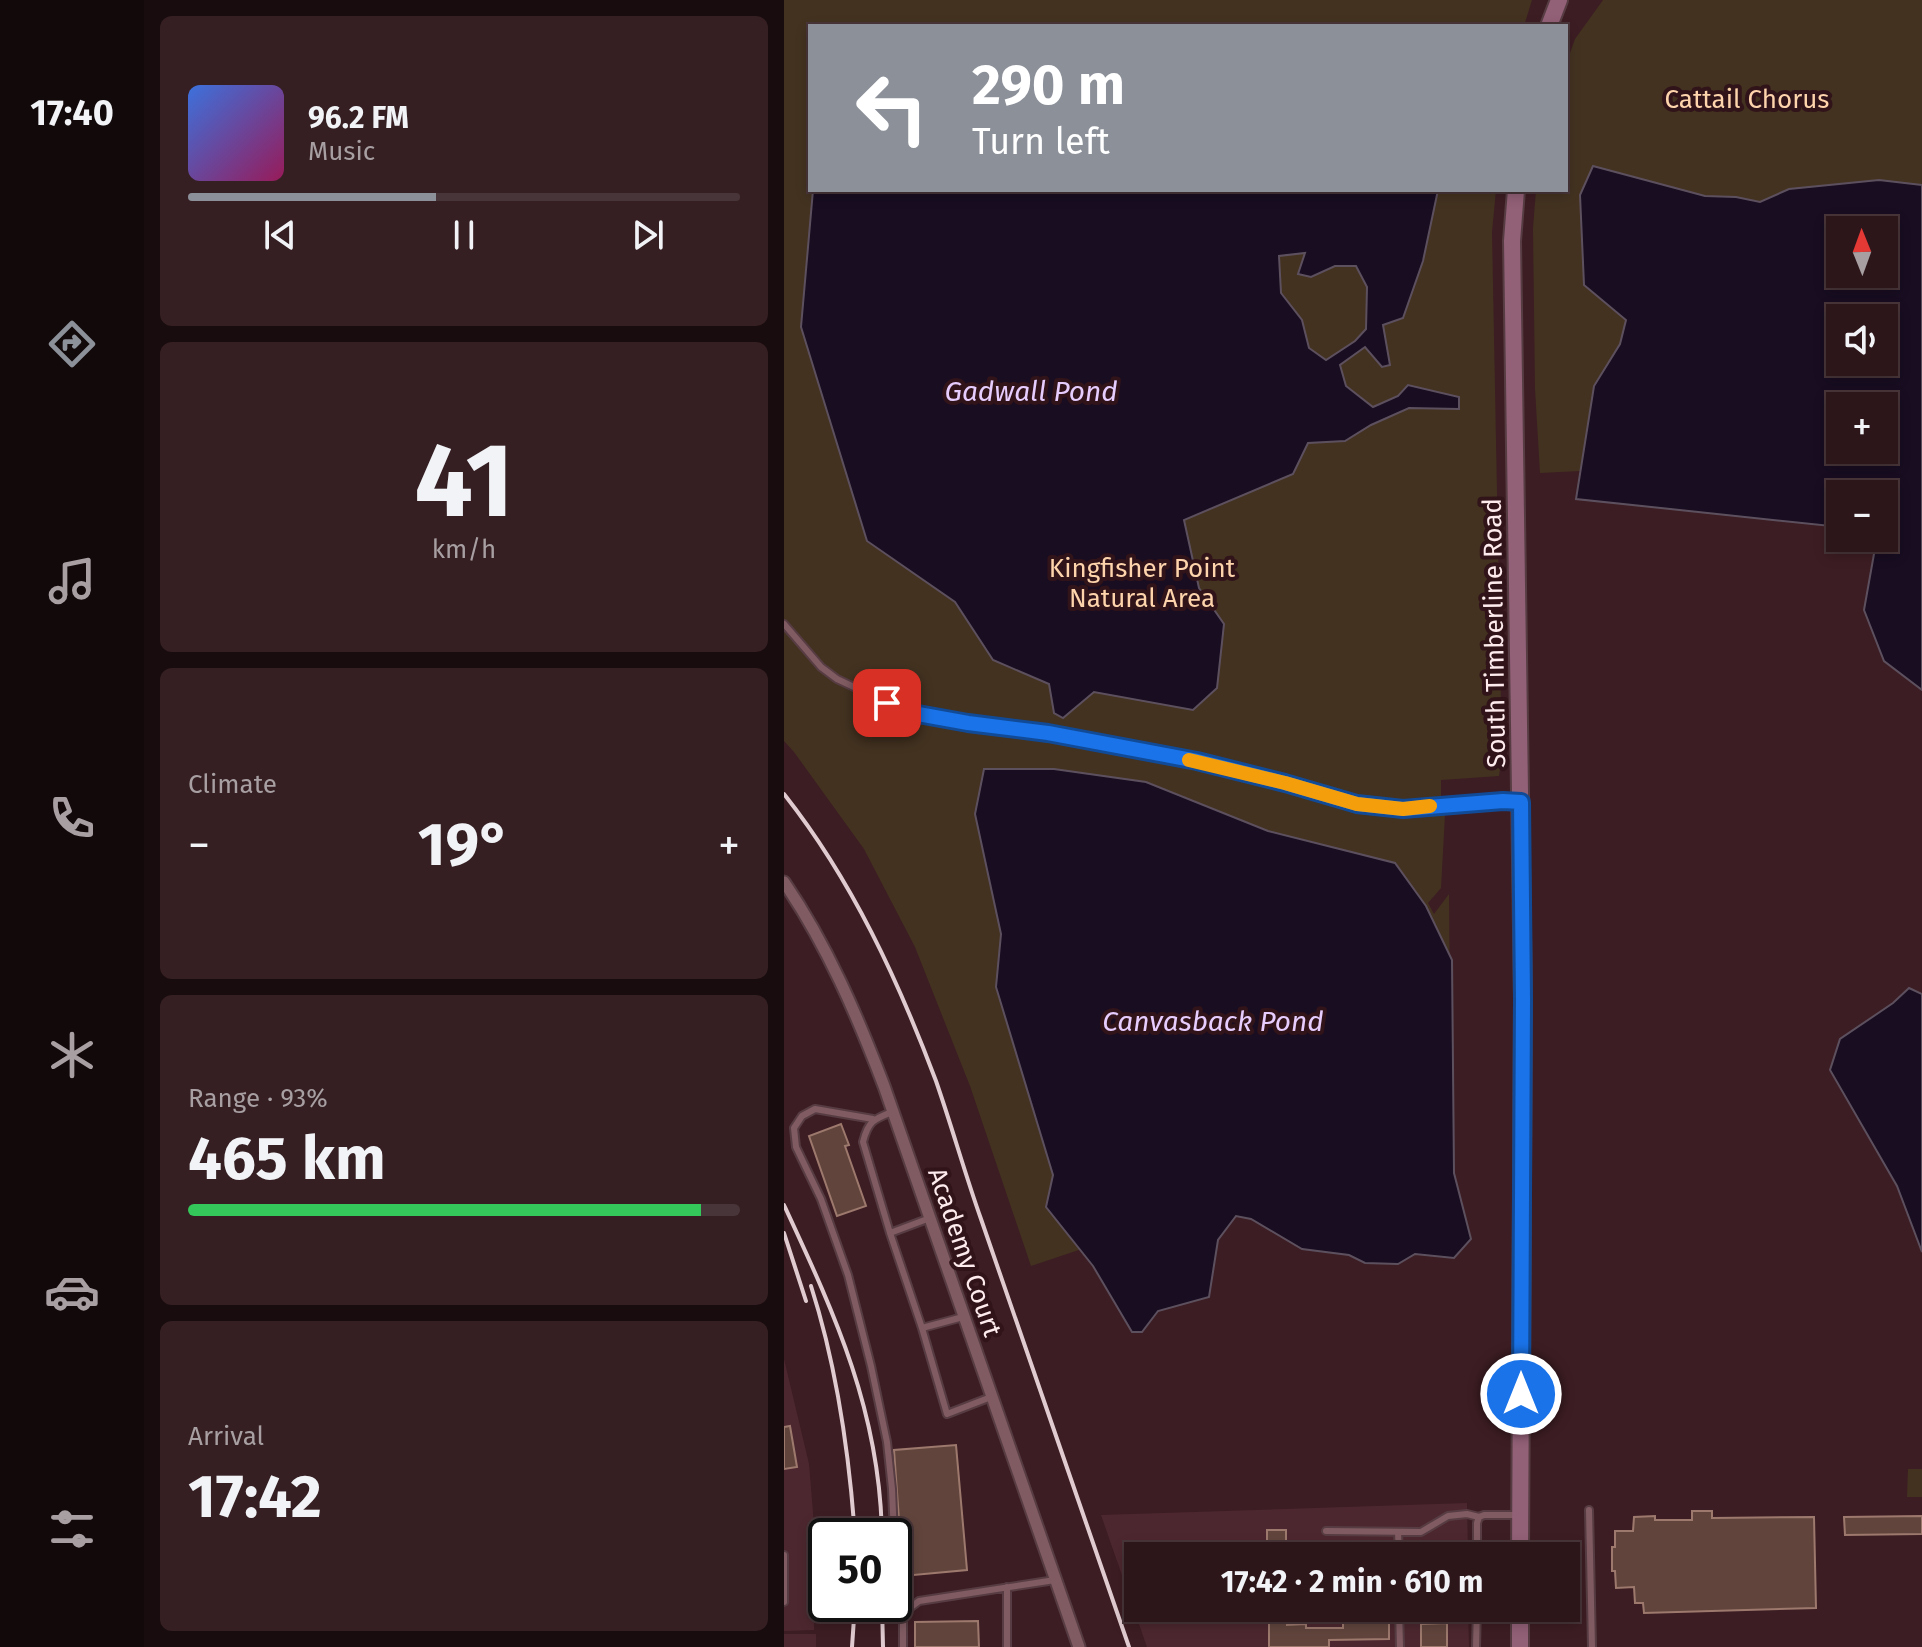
<!DOCTYPE html>
<html lang="en">
<head>
<meta charset="utf-8">
<style>
	:root { --surface:#2d161a; --page:#351f23; --text:#f1f3f6; --muted:#a79fa2; --line:#483539; --accent:#8c9099 }
	body { margin:0; font-family:"Fira Sans",sans-serif; background:var(--page); color:var(--text); height:100vh; display:flex; flex-direction:column; font-size:30px; white-space:nowrap }
	* { box-sizing:border-box; margin:0 }
	p { font-size:26px; color:var(--muted) }
	.icon { flex:none; width:44px; height:44px; fill:none; stroke:currentColor; stroke-width:2; stroke-linecap:round; stroke-linejoin:round }
	.map { position:relative; flex:1; overflow:hidden }
	.side { display:flex; flex-direction:column; gap:16px; padding:16px; background:#190c0e; width:640px }
	.side>* { flex:none }
	.banner { position:absolute; left:24px; top:24px; width:760px; height:168px; border-radius:0px; box-shadow:0 4px 12px #0003,0 0 0 2px var(--line); background:#8c9099; color:#fff; overflow:hidden }
	.needle { width:52px; rotate:359deg }
	.tools { position:absolute; left:1042px; top:216px; display:grid; gap:16px }
	.tools a { display:grid; place-items:center; width:72px; height:72px; border-radius:0px; background:var(--surface); box-shadow:0 4px 12px #0003,0 0 0 2px var(--line); font-size:40px }
	.speed { position:absolute; left:24px; top:1518px; display:flex; gap:16px; font-size:40px; font-weight:700; text-align:center }
	.speed>* { display:grid; place-content:center; width:104px; height:104px; border-radius:50%; background:var(--surface); box-shadow:0 4px 12px #0003,0 0 0 2px var(--line); line-height:1 }
	.speed .limit { border:4px solid #111; border-radius:12px; background:#fff; color:#111 }
	.pin { position:absolute; display:grid; place-items:center; width:68px; height:68px; color:#fff; margin:-34px; border-radius:16px; box-shadow:0 4px 12px #0006 }
	.me { position:absolute; width:88px; margin:-44px; rotate:0deg; stroke-linejoin:round; filter:drop-shadow(0 0 6px #0008) }
	.turn { display:flex; align-items:center; gap:28px; height:168px; padding:0 32px; font-size:36px }
	.turn .icon { width:104px; height:104px; stroke-width:2.5 }
	.turn b { display:block; font-size:56px; line-height:68px }
	.big { font-size:60px; font-weight:700; line-height:1.1 }
	.side .widget { flex:1; display:flex; flex-direction:column; justify-content:center; gap:12px; min-width:0; padding:0 28px; border-radius:12px; background:var(--page) }
	.side .dial { align-items:center; gap:0 }
	.dial b { font-size:104px; line-height:1 }
	.song { display:flex; align-items:center; gap:24px }
	.cover { width:96px; height:96px; border-radius:12px; background:linear-gradient(135deg,hsl(220 70% 55%),hsl(330 70% 35%)) }
	.played { height:8px; border-radius:4px; background:linear-gradient(90deg,var(--accent) 45%,var(--line) 45%) }
	.keys { display:flex; justify-content:space-around; direction:ltr }
	.heat { display:flex; justify-content:space-between; align-items:center; font-size:44px; direction:ltr }
	.charge { height:12px; border-radius:6px; background:linear-gradient(90deg,#34c759 93%,var(--line) 0) }
	.trip { position:absolute; left:340px; top:1542px; width:456px; height:80px; border-radius:0px; background:var(--surface); box-shadow:0 4px 12px #0003,0 0 0 2px var(--line); font-weight:700; line-height:80px; text-align:center }
	main { display:flex; flex:1; min-height:0 }
	.tabs { display:flex; flex-direction:column; width:144px; justify-content:space-around; align-items:center; background:#12090a; color:var(--muted) }
	.tabs .icon { width:56px; height:56px }
	.tabs .current { color:var(--accent) }
	.tabs b { font-size:36px; color:var(--text) }
	.map>svg:first-child { display:block }
</style>
</head>
<body>
<main>
<nav class="tabs">
<b>17:40</b>
<svg class="icon current" aria-label="directions" viewBox="0 0 24 24"><path d="M12 3l9 9-9 9-9-9zM9 14v-3h6M13 9l2 2-2 2"/></svg>
<svg class="icon" aria-label="music" viewBox="0 0 24 24"><path d="M9 18V5l10-2v13"/><circle cx="6" cy="18" r="3"/><circle cx="16" cy="16" r="3"/></svg>
<svg class="icon" aria-label="phone" viewBox="0 0 24 24"><path d="M5 4h4l2 5-3 2q2 4 5 5l2-3 5 2v4C11 20 4 13 5 4z"/></svg>
<svg class="icon" aria-label="climate" viewBox="0 0 24 24"><path d="M12 3v18M4 7l16 10M4 17L20 7"/></svg>
<svg class="icon" aria-label="car" viewBox="0 0 24 24"><path d="M5 17H2v-5l4-1 3-4h7l3 4 3 1v5h-3M9 17h6M6 11h13"/><circle cx="7" cy="17" r="2"/><circle cx="17" cy="17" r="2"/></svg>
<svg class="icon" aria-label="filters" viewBox="0 0 24 24"><path d="M4 7h16M4 17h16"/><circle cx="9" cy="7" r="2"/><circle cx="15" cy="17" r="2"/></svg>
</nav>
<section class="side">
<div class="widget">
<div class="song"><i class="cover"></i><div><b>96.2 FM</b><p>Music</p></div></div>
<div class="played"></div>
<div class="keys"><svg class="icon" aria-label="previous" viewBox="0 0 24 24"><path d="M18 5L8 12l10 7zM5 5v14"/></svg><svg class="icon" aria-label="pause" viewBox="0 0 24 24"><path d="M8 5v14M16 5v14"/></svg><svg class="icon" aria-label="next" viewBox="0 0 24 24"><path d="M6 5l10 7-10 7zM19 5v14"/></svg></div>
</div>
<div class="widget dial"><b>41</b><p>km/h</p></div>
<div class="widget"><p>Climate</p>
<div class="heat"><a>−</a><b class="big">19°</b><a>+</a></div>
</div>
<div class="widget"><p>Range · 93%</p><b class="big">465 km</b><div class="charge"></div></div>
<div class="widget"><p>Arrival</p><b class="big">17:42</b></div>
</section>
<div class="map">
<svg width="1138" height="1647" viewBox="0 0 1138 1647">
	<rect width="100%" height="100%" fill="#3c1d23"/>
	<path fill="#4d272f" d="M0,1359L25,1464L30,1525V1630L0,1631Z
		M683,1503L684,1556H354V1608H684L685,1647H363L317,1515Z
		M0,1634H32V1647H0Z"/>
	<path fill="#433220" d="M0,0H748L740,26H26V190H712L708,232L718,755L715,776L657,780V796L661,815L657,888L644,903L650,914L665,894L668,1222L456,1196L247,1266L186,1086L131,947L80,849L10,752L0,741Z
		M819,0H1138V185L1095,180L1005,189L976,202L952,197L921,196L809,166L842,320L836,344L810,386L796,471L756,473L751,389L749,228L752,190H782V64L791,39Z
		M1124,1469H1138V1497H1123Z"/>
	<path fill="#180d21" stroke="#5d505e" stroke-width="2" fill-rule="evenodd" d="M809,166L921,196L952,197L976,202L1005,189L1095,180L1138,185V690L1100,661L1080,610L1090,554L1082,538H1100V494H1056V527L792,499L810,386L836,344L842,320L800,285L796,195ZM1056,230H1100V274H1056ZM1056,318H1100V362H1056ZM1056,406H1100V450H1056Z
		M29,190H654L639,261L619,318L599,325L606,365L598,367L581,347L556,365L562,386L589,407L614,396L624,385L675,397V409L625,408L587,425L561,441L524,443L509,474L400,520L415,588L440,624L433,688L409,710L310,692L279,718L270,713L265,684L209,660L171,602L83,541L17,327ZM521,253L514,274L527,277L551,266H572L583,287L582,329L571,341L542,360L525,348L518,320L497,293L495,256Z
		M200,769H270L362,782L484,831L611,863L642,906L668,960L670,1173L687,1239L670,1258L631,1254L614,1264L581,1263L565,1255L518,1249L467,1219L452,1216L434,1240L425,1297L374,1311L358,1332H348L309,1266L262,1207L269,1175L212,987L217,934L191,814Z
		M1125,988L1138,994V1252L1113,1186L1046,1070L1056,1039L1109,1003Z"/>
	<path fill="#61453d" stroke="#9d796d" stroke-width="2" d="M57,1124L65,1145L61,1146L82,1206L53,1216L25,1136Z
		M6,1426L13,1467L0,1469V1427Z
		M172,1445L183,1570L119,1576L110,1450Z
		M908,1511H928V1518L1030,1517L1032,1608L860,1613L859,1603H851L850,1587L832,1588L831,1571H828V1547H831V1531H849L850,1517L871,1516V1520H908Z
		M1138,1516V1534L1061,1535L1060,1517Z
		M483,1530H502V1556H483Z
		M485,1608H503V1625L522,1624V1628H559V1609L605,1608V1639L545,1640V1647H485Z
		M194,1621L195,1647H131V1622Z
		M663,1623V1647H637V1624Z"/>
	<g fill="none" stroke-linecap="round" stroke-linejoin="round">
		<defs>
			<path id="service" d="M0,624L37,667L53,679L123,712L184,723L264,733L413,761L501,783L573,804L619,809L719,801L735,802
				M89,1119L31,1109L18,1116L10,1128L12,1147L37,1199L64,1275L87,1366L103,1442L108,1489L110,1536
				M106,1233L79,1142C84,1121 90,1119 108,1112
				M179,1317L138,1328L163,1414L207,1397
				M138,1328L106,1233L146,1218
				M805,1510L808,1647
				M542,1531L637,1532L664,1516L683,1514L695,1517
				M614,1532L615,1556
				M110,1551L111,1577L119,1613
				M0,1555V1602
				M693,1556V1523L695,1517L700,1515H735
				M223,1587V1647
				M615,1608L616,1647
				M119,1647V1613L135,1601L271,1580
				M692,1647L693,1608"/>
			<path id="minor" d="M0,882C43,945 73,1015 100,1086L295,1647"/>
			<path id="secondary" d="M765,26L775,0
				M732,190L728,241L739,999L736,1556
				M736,1647V1608"/>
		</defs>
		<use href="#service" stroke="#573d43" stroke-width="10"/>
		<use href="#minor" stroke="#573d43" stroke-width="15"/>
		<use href="#secondary" stroke="#573d43" stroke-width="20"/>
		<use href="#service" stroke="#805b62" stroke-width="6"/>
		<use href="#minor" stroke="#805b62" stroke-width="11"/>
		<use href="#secondary" stroke="#926077" stroke-width="16"/>
		<path stroke="#e0ccd0" stroke-width="4" d="M0,794C68,880 114,980 152,1081C168,1127 181,1174 197,1219C246,1362 296,1504 345,1647
			M0,1205C51,1315 96,1411 98,1536
			M0,1233L22,1301
			M27,1286C53,1367 65,1452 71,1536
			M98,1604L99,1647
			M68,1647L71,1604"/>
	</g>
	<g fill="none" stroke-linecap="round" stroke-linejoin="round">
		<defs>
			<path id="route" d="M103,703L123,712L184,723L264,733L413,761L501,783L573,804L619,809L719,801L737,802L739,999L737,1394"/>
		</defs>
		<use href="#route" stroke="#114b97" stroke-width="20"/>
		<use href="#route" stroke="#1a73e8" stroke-width="14"/>
		<path stroke="#f59e0b" stroke-width="14" d="M405,760L501,783L573,804L619,809L646,806"/>
	</g>
	<g text-anchor="middle" stroke-width="8" stroke-linejoin="round" paint-order="stroke">
		<g font-size="26" fill="#fdd4ab" stroke="#31131a">
			<text x="963" y="108">Cattail Chorus</text>
			<text x="358" y="577">Kingfisher Point<tspan x="358" dy="30">Natural Area</tspan></text>
		</g>
		<g font-size="26" fill="#fdebee" stroke="#31131a">
			<text transform="translate(710 633) rotate(-91)" y="9">South Timberline Road</text>
			<text transform="translate(181 1252) rotate(71)" y="9">Academy Court</text>
		</g>
		<g font-size="28" font-style="italic" fill="#e6cdfe" stroke="#31131a">
			<text x="247" y="401">Gadwall Pond</text>
			<text x="429" y="1031">Canvasback Pond</text>
		</g>
	</g>
</svg>
<div class="tools">
<a><svg class="needle" viewBox="-14 -14 28 28"><path d="M0-13l5 13h-10z" fill="#e53935"/><path d="M0 13l5-13h-10z" fill="#a79fa2"/></svg></a>
<a><svg class="icon" aria-label="sound" viewBox="0 0 24 24"><path d="M4 9h4l5-4v14l-5-4H4zM17 9q2 3 0 6"/></svg></a>
<a>+</a>
<a>−</a>
</div>
<div class="speed"><div class="limit">50</div></div>
<div class="pin" style="left:103px;top:703px;background:#d93025"><svg class="icon" aria-label="arrive" viewBox="0 0 24 24"><path d="M6 21V4h12l-3 4 3 4H6"/></svg></div>
<svg class="me" style="left:737px;top:1394px" viewBox="-20 -20 40 40"><circle r="17" fill="#1a73e8" stroke="#fff" stroke-width="3"/><path d="M0-11L8 9 0 5-8 9z" fill="#fff"/></svg>
<div class="trip">17:42 · 2 min · 610 m</div>
<div class="banner">
<div class="turn"><svg class="icon" aria-label="left" viewBox="0 0 24 24"><path d="M17 20v-9H6M10 6l-5 5 5 5"/></svg><div><b>290 m</b>Turn left</div></div>
</div>
</div>
</main>
</body>
</html>
